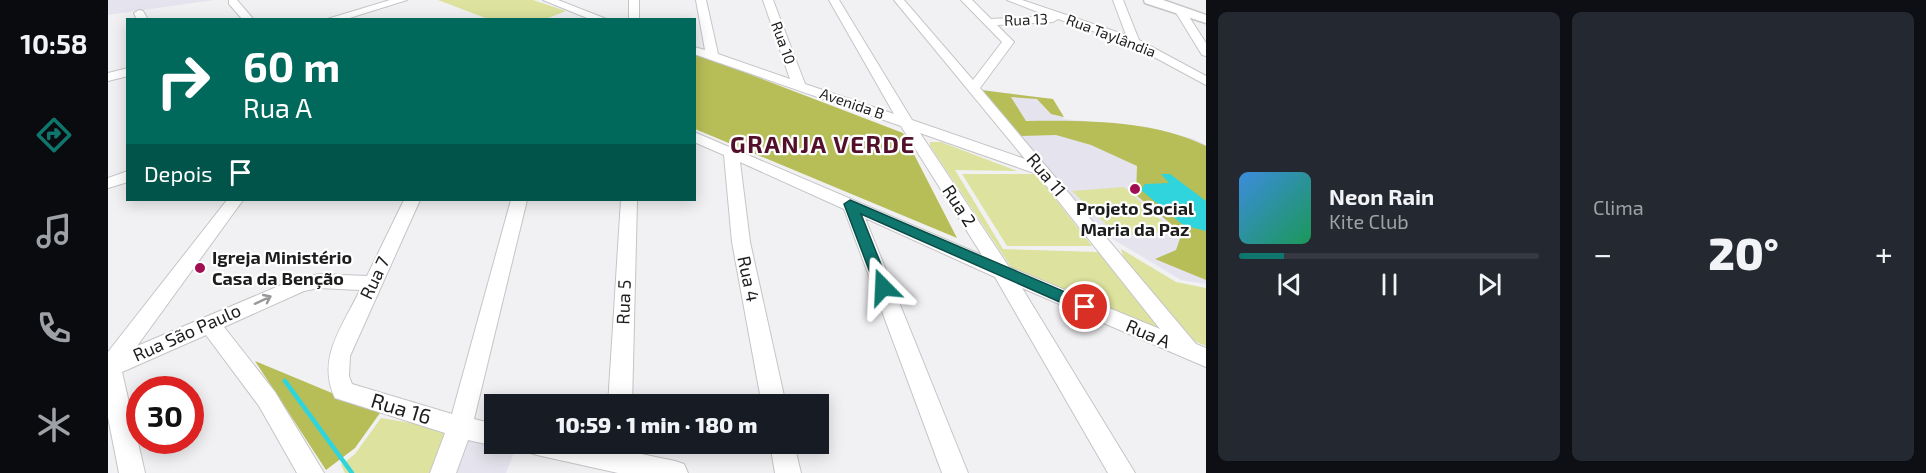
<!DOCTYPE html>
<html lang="pt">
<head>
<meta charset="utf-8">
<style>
	:root { --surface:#171b24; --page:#242831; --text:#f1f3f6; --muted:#9ea1a6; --line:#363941; --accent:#0f766e }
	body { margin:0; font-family:"Exo 2",sans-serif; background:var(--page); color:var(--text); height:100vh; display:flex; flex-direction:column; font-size:22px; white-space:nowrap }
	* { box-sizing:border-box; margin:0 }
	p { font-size:20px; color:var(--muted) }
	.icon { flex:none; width:33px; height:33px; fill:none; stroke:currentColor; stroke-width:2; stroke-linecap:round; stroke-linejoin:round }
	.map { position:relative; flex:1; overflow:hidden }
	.panel { display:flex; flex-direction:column; gap:12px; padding:12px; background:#0d0f14; width:720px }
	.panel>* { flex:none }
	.guide { position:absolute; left:18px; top:18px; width:570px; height:183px; border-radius:0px; box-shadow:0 3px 15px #0003; background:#00695c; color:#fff; overflow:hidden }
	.speed { position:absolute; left:18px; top:376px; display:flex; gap:12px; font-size:30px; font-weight:700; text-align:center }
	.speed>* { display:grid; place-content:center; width:78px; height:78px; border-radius:50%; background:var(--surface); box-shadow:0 3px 15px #0003; line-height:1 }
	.speed .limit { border:9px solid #d22; background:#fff; color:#111 }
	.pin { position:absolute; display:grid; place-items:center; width:51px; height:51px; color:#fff; margin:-26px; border:3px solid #fff; border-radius:50%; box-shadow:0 2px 6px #0007 }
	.me { position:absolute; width:66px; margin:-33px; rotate:339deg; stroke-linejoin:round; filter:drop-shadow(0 0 4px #0008) }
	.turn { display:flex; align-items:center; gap:21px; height:126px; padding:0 18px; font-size:27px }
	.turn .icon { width:78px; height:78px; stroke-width:2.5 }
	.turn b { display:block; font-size:42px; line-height:51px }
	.then { display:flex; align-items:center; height:57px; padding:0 18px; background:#0003; gap:12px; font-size:22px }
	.big { font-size:45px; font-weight:800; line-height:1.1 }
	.panel .tile { flex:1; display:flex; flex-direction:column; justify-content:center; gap:9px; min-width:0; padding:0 21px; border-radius:9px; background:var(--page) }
	.song { display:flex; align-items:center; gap:18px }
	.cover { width:72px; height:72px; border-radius:9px; background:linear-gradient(135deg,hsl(210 70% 55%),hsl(150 70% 35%)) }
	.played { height:6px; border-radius:3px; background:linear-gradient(90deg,var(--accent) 15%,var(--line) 15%) }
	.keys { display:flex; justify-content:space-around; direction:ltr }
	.heat { display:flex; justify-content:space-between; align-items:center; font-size:33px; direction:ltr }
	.panel .tiles { flex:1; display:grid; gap:12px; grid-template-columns:repeat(2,1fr) }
	.trip { position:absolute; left:376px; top:394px; width:345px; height:60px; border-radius:0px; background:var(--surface); box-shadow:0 3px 15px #0003; font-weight:800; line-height:60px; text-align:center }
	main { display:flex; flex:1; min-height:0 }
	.tab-bar { display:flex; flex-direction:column; width:108px; justify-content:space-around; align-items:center; background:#090b0e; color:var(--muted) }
	.tab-bar .icon { width:42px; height:42px }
	.tab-bar .current { color:var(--accent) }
	.tab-bar b { font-size:27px; color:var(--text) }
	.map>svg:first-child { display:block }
</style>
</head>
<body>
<main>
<nav class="tab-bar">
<b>10:58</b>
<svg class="icon current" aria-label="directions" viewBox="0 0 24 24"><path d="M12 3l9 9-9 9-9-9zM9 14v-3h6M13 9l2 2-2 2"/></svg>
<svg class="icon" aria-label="music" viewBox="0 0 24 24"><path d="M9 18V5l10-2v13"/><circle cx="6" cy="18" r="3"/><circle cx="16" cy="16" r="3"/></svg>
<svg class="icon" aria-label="phone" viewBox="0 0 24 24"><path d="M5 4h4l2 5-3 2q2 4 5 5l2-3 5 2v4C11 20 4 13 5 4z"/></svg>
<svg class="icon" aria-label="climate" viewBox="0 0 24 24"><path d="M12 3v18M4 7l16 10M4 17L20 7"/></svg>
</nav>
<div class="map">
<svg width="1098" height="473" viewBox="0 0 1098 473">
	<rect width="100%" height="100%" fill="#f1f1f4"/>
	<path fill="#e5e3ed" d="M0,0H106L0,15Z
		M869,89L943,99L956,119L1040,127L1086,139L1098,145V284L1073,280L993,232Z
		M361,437L407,450L398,473H341Z"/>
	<path fill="#dde29e" d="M330,0H425L458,11L438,19H380Z
		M822,142H833L909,171L847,170L895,249L990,252L1052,330L905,270L822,146Z
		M854,174H928L984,246H899Z
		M1016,187L1066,232L1010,236L964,191Z
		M1013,249L1068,282L1098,288V346L1084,340L1016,259Z
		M273,418L346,430L329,473H237L233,465L247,454Z"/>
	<path fill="#b7be58" d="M586,53L795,133L849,238L587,129Z
		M873,90L945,99L956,117L943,114L929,99L903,97L918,121C974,120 1047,120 1098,146V280L1047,259L1068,250L1074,233L1028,195L1029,166L983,145L948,135L913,136Z
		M147,361L272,413L247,448L218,470Z"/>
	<path fill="#30d4dc" d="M1053,174H1062L1098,201V231L1075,225L1033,190L1037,184L1061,183Z"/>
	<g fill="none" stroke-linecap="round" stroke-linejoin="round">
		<path stroke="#30d4dc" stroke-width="4.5" d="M177,381L244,473"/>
		<defs>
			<path id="minor" d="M121,0H129L146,20H135L121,4Z
				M282,0H299L235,20H216Z
				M435,0H450L501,20H484Z
				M521,0H531V20H521Z
				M588,0H598L610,54L682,79L655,0H665L697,84L786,114L721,0H731L804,120L917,159L786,0H796L865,80L894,42L853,0H864L883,19L940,16L899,0H914L1018,35L1005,0H1015L1031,40L1098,76V85L1022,44L950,19L945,22L889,25L906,42L872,88L1088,344L1098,348V367L914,288L1027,473H1000L887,277L757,218L860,473H834L736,209L632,162L642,242L678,405H654L624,242L616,155L586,142V132L874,255L793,126L586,54V47L597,50ZM812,133L929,174L1052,329L901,267Z
				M1072,8L1076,9L1098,43V56L1094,55L1067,11Z
				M31,10L35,11L40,20H29L26,13Z
				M20,68V76L0,81V73Z
				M20,171V182L0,188V178Z
				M119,200H135L29,346L185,280L211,274L259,276L296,200H312L242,356L241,376L244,384L344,414L403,200H419L366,419L387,424V444H393L387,446L360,440L348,473H322L337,433L227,398C208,358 235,326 252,290L211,288L196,291L116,327L167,392L216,473H189L151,406L98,335L14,372L37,473H11L0,417V352Z
				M513,200H529L524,405H500Z
				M417,444H485L567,461L576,464L580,473H510L429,455L420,452Z
				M662,444H686L693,473H667Z"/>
			<path id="major" d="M1036,0H1055L1098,15V23L1037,3Z"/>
		</defs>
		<use href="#minor" stroke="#c5c5c8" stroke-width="2"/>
		<use href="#major" stroke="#c5c5c8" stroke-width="3"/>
		<use href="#minor" fill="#fff" fill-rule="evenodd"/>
		<use href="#major" fill="#fff" fill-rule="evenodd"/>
	</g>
	<defs><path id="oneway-shaft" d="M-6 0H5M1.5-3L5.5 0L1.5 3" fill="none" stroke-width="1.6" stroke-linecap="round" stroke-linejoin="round" transform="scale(1.5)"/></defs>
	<use stroke="#99999a" href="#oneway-shaft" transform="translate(155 300) rotate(-25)"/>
	<path fill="#0f766e" stroke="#0a4d48" stroke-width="1.5" d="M742,200L983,303L985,307L983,311H972L753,214L782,287L780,291H769L736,204Z"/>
	<g fill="#a10d51" stroke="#fff" stroke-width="2">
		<circle cx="1027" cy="189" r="6"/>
		<circle cx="92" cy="268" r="6"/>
	</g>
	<g text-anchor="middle" stroke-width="4.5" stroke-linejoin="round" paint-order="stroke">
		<g font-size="15" fill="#1d1d1e" stroke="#fff">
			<text transform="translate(918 20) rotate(-2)" y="5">Rua 13</text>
			<text transform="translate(1003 36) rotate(21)" y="5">Rua Taylândia</text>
			<text transform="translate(675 43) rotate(70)" y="5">Rua 10</text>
			<text transform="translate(744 104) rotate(19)" y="5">Avenida B</text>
		</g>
		<g font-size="18" fill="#1d1d1e" stroke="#fff">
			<text transform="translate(938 175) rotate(50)" y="6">Rua 11</text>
			<text transform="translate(851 206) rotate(57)" y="6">Rua 2</text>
			<text transform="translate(267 278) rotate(-64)" y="6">Rua 7</text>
			<text transform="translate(640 279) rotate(78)" y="6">Rua 4</text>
			<text transform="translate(516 302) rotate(-88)" y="6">Rua 5</text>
			<text transform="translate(79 333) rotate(-24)" y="6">Rua São Paulo</text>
			<text transform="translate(1040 334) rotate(23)" y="6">Rua A</text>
		</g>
		<g font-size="18" font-weight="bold" fill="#1d1d1e" stroke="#fff">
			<text x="1027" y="215">Projeto Social<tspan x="1027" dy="21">Maria da Paz</tspan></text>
			<text x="104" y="264" text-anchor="start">Igreja Ministério<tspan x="104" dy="21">Casa da Benção</tspan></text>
		</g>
		<g font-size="21" fill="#1d1d1e" stroke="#fff">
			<text transform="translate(293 409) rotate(17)" y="7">Rua 16</text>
		</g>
		<g font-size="24" font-weight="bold" letter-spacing="1.5" fill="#53102a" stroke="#fff">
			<text x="715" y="153">GRANJA VERDE</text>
		</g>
	</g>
</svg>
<div class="speed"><div class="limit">30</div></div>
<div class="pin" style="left:977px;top:307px;background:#d93025"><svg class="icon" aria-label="arrive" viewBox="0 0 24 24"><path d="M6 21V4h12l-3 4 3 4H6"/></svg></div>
<svg class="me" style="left:775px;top:287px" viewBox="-20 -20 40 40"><path d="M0-17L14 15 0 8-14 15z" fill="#0f766e" stroke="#fff" stroke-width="4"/></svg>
<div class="trip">10:59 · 1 min · 180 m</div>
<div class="guide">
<div class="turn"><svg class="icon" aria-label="right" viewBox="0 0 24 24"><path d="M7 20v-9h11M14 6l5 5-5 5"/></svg><div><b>60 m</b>Rua A</div></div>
<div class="then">Depois<svg class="icon" aria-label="arrive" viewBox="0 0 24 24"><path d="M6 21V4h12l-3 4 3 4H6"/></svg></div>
</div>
</div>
<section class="panel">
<div class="tiles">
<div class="tile">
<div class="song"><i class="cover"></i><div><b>Neon Rain</b><p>Kite Club</p></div></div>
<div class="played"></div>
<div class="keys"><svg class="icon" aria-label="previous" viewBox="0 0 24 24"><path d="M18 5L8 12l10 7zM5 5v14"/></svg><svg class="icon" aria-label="pause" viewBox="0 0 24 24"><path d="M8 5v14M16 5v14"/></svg><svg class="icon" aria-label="next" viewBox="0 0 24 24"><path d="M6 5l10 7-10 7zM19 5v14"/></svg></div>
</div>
<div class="tile"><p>Clima</p>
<div class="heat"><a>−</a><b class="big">20°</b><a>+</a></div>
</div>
</div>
</section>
</main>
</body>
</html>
